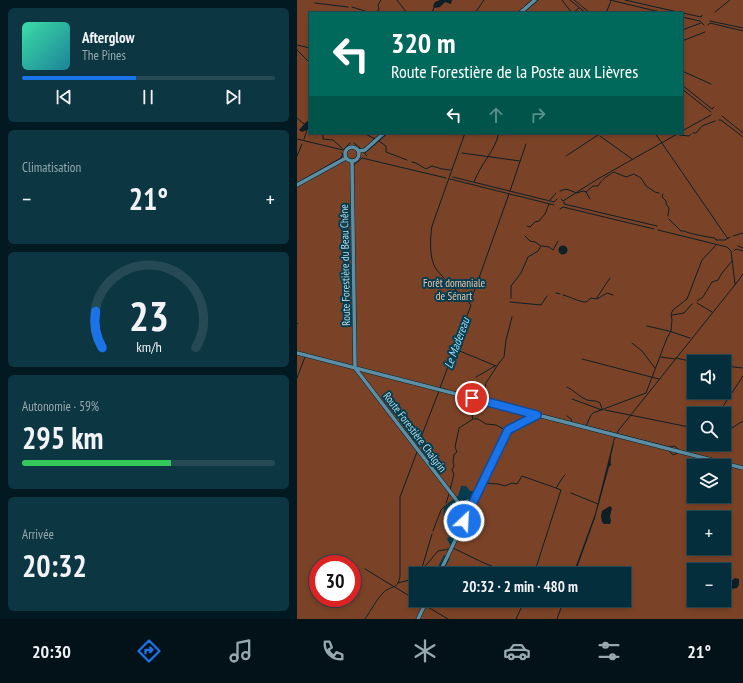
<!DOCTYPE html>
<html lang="fr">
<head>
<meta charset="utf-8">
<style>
	:root { --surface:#042e3c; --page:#0d3643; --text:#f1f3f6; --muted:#97a8af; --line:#254a56; --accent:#1a73e8 }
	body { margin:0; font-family:"PT Sans Narrow",sans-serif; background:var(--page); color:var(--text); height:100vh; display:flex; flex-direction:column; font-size:15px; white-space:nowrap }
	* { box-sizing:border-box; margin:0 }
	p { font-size:13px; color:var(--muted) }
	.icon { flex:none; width:22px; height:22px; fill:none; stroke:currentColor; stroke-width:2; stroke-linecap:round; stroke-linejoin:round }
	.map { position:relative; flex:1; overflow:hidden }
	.details { display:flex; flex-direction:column; gap:8px; padding:8px; background:#021921; width:297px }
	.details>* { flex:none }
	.banner { position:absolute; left:12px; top:12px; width:374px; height:122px; border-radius:0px; box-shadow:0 2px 6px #0003,0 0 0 1px var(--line); background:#00695c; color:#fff; overflow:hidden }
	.tools { position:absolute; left:390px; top:355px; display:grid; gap:8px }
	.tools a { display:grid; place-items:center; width:44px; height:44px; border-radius:0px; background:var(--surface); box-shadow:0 2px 6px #0003,0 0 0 1px var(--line); font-size:20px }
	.speed { position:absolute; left:12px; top:555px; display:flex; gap:8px; font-size:20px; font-weight:700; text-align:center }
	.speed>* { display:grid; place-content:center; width:52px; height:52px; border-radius:50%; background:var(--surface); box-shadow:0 2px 6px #0003,0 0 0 1px var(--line); line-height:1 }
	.speed .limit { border:6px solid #d22; background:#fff; color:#111 }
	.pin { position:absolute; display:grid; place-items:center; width:34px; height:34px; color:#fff; margin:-17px; border:2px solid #fff; border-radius:50%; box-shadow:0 1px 4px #0007 }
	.me { position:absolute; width:44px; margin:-22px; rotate:25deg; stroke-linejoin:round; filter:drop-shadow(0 0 3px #0008) }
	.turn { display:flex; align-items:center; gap:14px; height:84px; padding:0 16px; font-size:18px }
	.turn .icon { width:52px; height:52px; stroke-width:2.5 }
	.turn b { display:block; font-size:28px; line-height:34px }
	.lanes { display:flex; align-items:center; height:38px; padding:0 16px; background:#0003; justify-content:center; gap:20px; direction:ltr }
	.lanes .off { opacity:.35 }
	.big { font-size:30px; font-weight:600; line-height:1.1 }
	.details .card { flex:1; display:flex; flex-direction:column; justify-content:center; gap:6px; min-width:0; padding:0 14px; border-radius:6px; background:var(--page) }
	.details .dial { align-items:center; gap:0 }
	.dial svg { height:104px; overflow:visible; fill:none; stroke:var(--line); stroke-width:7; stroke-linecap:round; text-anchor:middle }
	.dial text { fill:var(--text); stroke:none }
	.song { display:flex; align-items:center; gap:12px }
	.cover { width:48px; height:48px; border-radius:6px; background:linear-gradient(135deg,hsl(160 70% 55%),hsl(190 70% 35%)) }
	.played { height:4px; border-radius:2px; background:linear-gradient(90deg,var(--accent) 45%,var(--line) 45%) }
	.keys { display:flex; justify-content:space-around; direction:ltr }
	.heat { display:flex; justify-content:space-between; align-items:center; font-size:22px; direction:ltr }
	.charge { height:6px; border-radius:3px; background:linear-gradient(90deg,#34c759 59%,var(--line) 0) }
	.trip { position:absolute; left:112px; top:567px; width:222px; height:40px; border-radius:0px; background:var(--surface); box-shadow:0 2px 6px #0003,0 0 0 1px var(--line); font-weight:600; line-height:40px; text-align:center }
	.tabs { display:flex; height:64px; justify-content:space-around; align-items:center; background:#021218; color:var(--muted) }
	.tabs .icon { width:28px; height:28px }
	.tabs .current { color:var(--accent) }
	.tabs b { font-size:18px; color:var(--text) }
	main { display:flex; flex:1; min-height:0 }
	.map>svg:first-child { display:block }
</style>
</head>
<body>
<main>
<section class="details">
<div class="card">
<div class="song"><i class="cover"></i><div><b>Afterglow</b><p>The Pines</p></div></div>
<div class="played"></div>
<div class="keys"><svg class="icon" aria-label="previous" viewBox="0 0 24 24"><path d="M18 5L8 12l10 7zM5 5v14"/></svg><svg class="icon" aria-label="pause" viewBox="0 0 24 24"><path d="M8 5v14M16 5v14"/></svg><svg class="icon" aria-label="next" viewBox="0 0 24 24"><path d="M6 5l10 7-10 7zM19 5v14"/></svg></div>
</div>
<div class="card"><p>Climatisation</p>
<div class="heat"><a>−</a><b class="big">21°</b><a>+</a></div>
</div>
<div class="card dial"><svg viewBox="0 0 100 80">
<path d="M14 69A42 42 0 1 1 86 69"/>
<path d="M14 69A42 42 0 0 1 9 41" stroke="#1a73e8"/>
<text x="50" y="56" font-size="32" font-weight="700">23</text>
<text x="50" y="72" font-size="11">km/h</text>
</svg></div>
<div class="card"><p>Autonomie · 59%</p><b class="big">295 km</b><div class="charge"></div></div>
<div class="card"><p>Arrivée</p><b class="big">20:32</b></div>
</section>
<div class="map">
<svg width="446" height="619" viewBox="0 0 446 619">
	<rect width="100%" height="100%" fill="#053e50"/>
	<path fill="#7a4327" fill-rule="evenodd" d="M0,0H446V619H0ZM13,13H385V133H13ZM397,362H427V392H397ZM397,414H427V444H397ZM397,466H427V496H397ZM164,486H169L173,491H181L154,547L150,539L153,536C150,528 142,510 150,504C153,501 158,499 161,496ZM397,518H427V548H397ZM147,555L153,558L145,574H327V600H133L131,604L123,600H119V598L116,596L119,588V574H137ZM21,564H55V598H21ZM397,570H427V600H397Z"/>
	<path fill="#0e1f26" d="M143,0H155L154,4L148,2L143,7L138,8L136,6L138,2Z
		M13,120V126L10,130L5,132L2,130L9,122Z
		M261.5 250a4.5 4.5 0 1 1 9 0a4.5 4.5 0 1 1-9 0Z
		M317,438C318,447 312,456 314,465L312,467L298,518L280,568L276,574L298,514Z
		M313,506L315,508L313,516L314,521L313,524H307L305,522L304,516L305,511Z
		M438,578L442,579V585L440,588L434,589L431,587V584Z"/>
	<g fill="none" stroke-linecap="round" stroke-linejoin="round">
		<path stroke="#0e1f26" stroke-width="1" d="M100,0L110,13
			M265,0L275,13
			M273,0L289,13
			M277,0L293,13
			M313,0L363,12
			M328,0L385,13
			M18,3L51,7
			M55,7L74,13
			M225,9L235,0
			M365,12L369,13
			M418,12L433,0
			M79,13L82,9L81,5L84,0
			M135,13L137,7
			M178,13L187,0
			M226,13L241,0
			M276,13L282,8
			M309,13L314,1
			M386,13L404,17L405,15
			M385,17L403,21L407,25
			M413,21L446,28
			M411,25L413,23L446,31
			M385,30L404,23
			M385,41L408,32
			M0,45L13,48
			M0,50L13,63
			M385,71L414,84
			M385,85L415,109L417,107
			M385,89L414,112
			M425,116L446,133
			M0,118L7,124
			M422,120H424L446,137
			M385,131L414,115
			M26,133V139L36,140L45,148
			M67,133L78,139
			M199,133L205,135
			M304,133H307
			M358,133L431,239
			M377,133L383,135L392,136L394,134
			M396,133H399L405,126L418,121
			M303,136L335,159
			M0,139L46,150L53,143
			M7,139L10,130
			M82,141L89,146V152L110,160
			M57,143L64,149
			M165,153L223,161
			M0,156L5,144
			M70,156L68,154V153L91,133
			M269,156L301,135
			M115,162L119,163L129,169L135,166L145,169L154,170
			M57,165L65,158L149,178
			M156,177L257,202L260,199
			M153,179L257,205
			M177,182C184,163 197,153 202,133
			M0,183L44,158L46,154L44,153
			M213,191L229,144
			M263,191L269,189L280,193L286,191L289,192L296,186H301C305,179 310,176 317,172L329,177L337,174L344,178L349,186L358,192L362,193
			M289,192L293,199
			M366,194L365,197L369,201V204L372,208L371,216
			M264,199L266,201L299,180L382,133
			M253,200L259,193
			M267,202V204L360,226
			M263,209L266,207L357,229
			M372,219L384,231H387C393,234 411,237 418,238L419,240H428L433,237
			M230,226L233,227L238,222L242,221L248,214L252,204
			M361,230L430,247L434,251L438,284
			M436,236L446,233
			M245,246L252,247L256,250L261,241
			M441,246L446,248
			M437,251L439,249L446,251
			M259,293L263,294
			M266,295C271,296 285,303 289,302C291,301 292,299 294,298L299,299L313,278
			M214,298V286L224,273L231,257L241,251L244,246L238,242L233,241L228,236
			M300,299L310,293L316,295
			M400,301L406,297L415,282L421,280L425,273L435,261
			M213,302L244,305L250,296
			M173,303L212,194
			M400,303L415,312
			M375,315L387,313L395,304
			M0,323L1,324
			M350,326L372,331L393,338
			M335,343L345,351L358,368
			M158,349L199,366
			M364,357L378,359
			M379,358L397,362
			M285,359L362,379
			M427,366L446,368
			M179,377L198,366
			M0,378L8,357
			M270,387C277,390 282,397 290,400C294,401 299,400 303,403C304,405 304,407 305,409
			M143,388L174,305C170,300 166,298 163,294C155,286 146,278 139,269C132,258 133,238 135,226L168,133
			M144,388L151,390
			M275,399L305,410
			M187,400L192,397L188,390L189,383L202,363L207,357L209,340L215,317
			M308,410L397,428
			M421,414L446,376
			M270,416L274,419L275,422
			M177,419H181L189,424L199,425L208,430
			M286,425L372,447L378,446L382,450L393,453
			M289,426L294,415L296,413L349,393L370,338L374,331L375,320L374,314L376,310L390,299L405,260L419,245
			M427,433L446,421
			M317,440L321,431L441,281L446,274
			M121,448L123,440L142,391
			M371,450L376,455L381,453
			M187,483L201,484L208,486L215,483L220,484L225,476L259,488
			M153,490L157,474L155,470L157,466L156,462L157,454L160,452L158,447L162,428L176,419L175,416L178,412L176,410L180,403L183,402
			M274,493L301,504
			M149,503L152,494
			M136,531L144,510L148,506
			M156,548L187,563L215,574
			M68,569L119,600
			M124,571L141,551L152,549
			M121,574L124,571L135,534
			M237,574L264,490L259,488L266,477L268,475
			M101,583L112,580L119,576
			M119,600L126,604
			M129,606L151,619
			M68,619C73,612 81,597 87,592C95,585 100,590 103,577V497L120,452
			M219,619L228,600
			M260,619L267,600"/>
		<defs>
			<path id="minor" d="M223,13L238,0
				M48 154a7 7 0 1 1 14 0a7 7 0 1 1-14 0Z
				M62,151L68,150L87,133
				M55,162L58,368
				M0,185L49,158
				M0,353L446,468
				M58,368L164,506
				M164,528C155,518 162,499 176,501
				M142,574L211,430L240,415
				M121,619L130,600"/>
		</defs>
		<use href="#minor" stroke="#002331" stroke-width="4.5"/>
		<use href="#minor" stroke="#5d8ea3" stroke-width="3.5"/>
	</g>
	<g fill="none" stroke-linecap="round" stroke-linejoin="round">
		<defs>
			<path id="route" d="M167,521L211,430L240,415L175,398"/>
		</defs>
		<use href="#route" stroke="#114b97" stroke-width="10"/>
		<use href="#route" stroke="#1a73e8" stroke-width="7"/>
	</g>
	<g text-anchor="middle" stroke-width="4" stroke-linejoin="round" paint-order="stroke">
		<g font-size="11" fill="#c2dbe7" stroke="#053e50">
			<text transform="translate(48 265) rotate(-91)" y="4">Route Forestière du Beau Chêne</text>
			<text transform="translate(118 432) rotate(53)" y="4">Route Forestière Chalgrin</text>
		</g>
		<g font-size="11" fill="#f6c4ac" stroke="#053e50">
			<text x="157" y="287">Forêt domaniale<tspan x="157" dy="13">de Sénart</tspan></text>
		</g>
		<g font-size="12" font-style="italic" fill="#a3daf2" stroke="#053e50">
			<text transform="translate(160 343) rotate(-70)" y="4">Le Madereau</text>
		</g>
	</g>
</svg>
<div class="tools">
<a><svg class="icon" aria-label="sound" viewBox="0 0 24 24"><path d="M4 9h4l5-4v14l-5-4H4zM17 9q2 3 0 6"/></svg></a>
<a><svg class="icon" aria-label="search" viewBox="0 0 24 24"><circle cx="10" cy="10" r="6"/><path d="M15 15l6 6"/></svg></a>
<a><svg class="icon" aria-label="layers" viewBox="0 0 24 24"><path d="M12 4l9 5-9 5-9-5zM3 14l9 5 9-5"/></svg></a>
<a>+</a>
<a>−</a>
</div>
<div class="speed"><div class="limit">30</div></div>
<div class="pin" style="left:175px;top:398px;background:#d93025"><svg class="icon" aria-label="arrive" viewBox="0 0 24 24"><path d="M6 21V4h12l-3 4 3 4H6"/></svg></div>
<svg class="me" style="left:167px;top:521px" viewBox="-20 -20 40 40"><circle r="17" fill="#1a73e8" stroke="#fff" stroke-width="3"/><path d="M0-11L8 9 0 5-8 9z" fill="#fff"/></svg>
<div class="trip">20:32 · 2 min · 480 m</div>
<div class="banner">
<div class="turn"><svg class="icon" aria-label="left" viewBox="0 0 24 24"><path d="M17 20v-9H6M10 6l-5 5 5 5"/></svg><div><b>320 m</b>Route Forestière de la Poste aux Lièvres</div></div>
<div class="lanes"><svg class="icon" aria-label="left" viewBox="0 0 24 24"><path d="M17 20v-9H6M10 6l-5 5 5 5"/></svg><svg class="icon off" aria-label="ahead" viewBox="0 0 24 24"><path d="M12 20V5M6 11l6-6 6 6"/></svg><svg class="icon off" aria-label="right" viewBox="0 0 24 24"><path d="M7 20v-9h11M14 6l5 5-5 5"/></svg></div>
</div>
</div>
</main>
<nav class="tabs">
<b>20:30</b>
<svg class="icon current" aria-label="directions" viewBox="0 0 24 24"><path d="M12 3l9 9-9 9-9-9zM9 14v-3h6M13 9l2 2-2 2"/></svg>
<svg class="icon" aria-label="music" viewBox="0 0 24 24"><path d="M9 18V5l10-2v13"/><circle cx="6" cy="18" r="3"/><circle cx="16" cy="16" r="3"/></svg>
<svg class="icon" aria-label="phone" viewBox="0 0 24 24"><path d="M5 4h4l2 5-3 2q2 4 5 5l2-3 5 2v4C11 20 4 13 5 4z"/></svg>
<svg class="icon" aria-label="climate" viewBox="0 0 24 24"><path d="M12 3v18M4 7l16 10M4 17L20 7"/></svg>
<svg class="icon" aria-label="car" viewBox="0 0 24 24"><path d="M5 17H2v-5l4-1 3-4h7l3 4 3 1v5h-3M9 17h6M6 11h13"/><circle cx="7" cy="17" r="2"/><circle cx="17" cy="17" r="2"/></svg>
<svg class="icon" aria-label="filters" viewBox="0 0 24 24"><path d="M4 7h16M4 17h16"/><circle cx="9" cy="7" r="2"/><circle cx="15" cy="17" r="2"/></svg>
<b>21°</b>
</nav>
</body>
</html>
